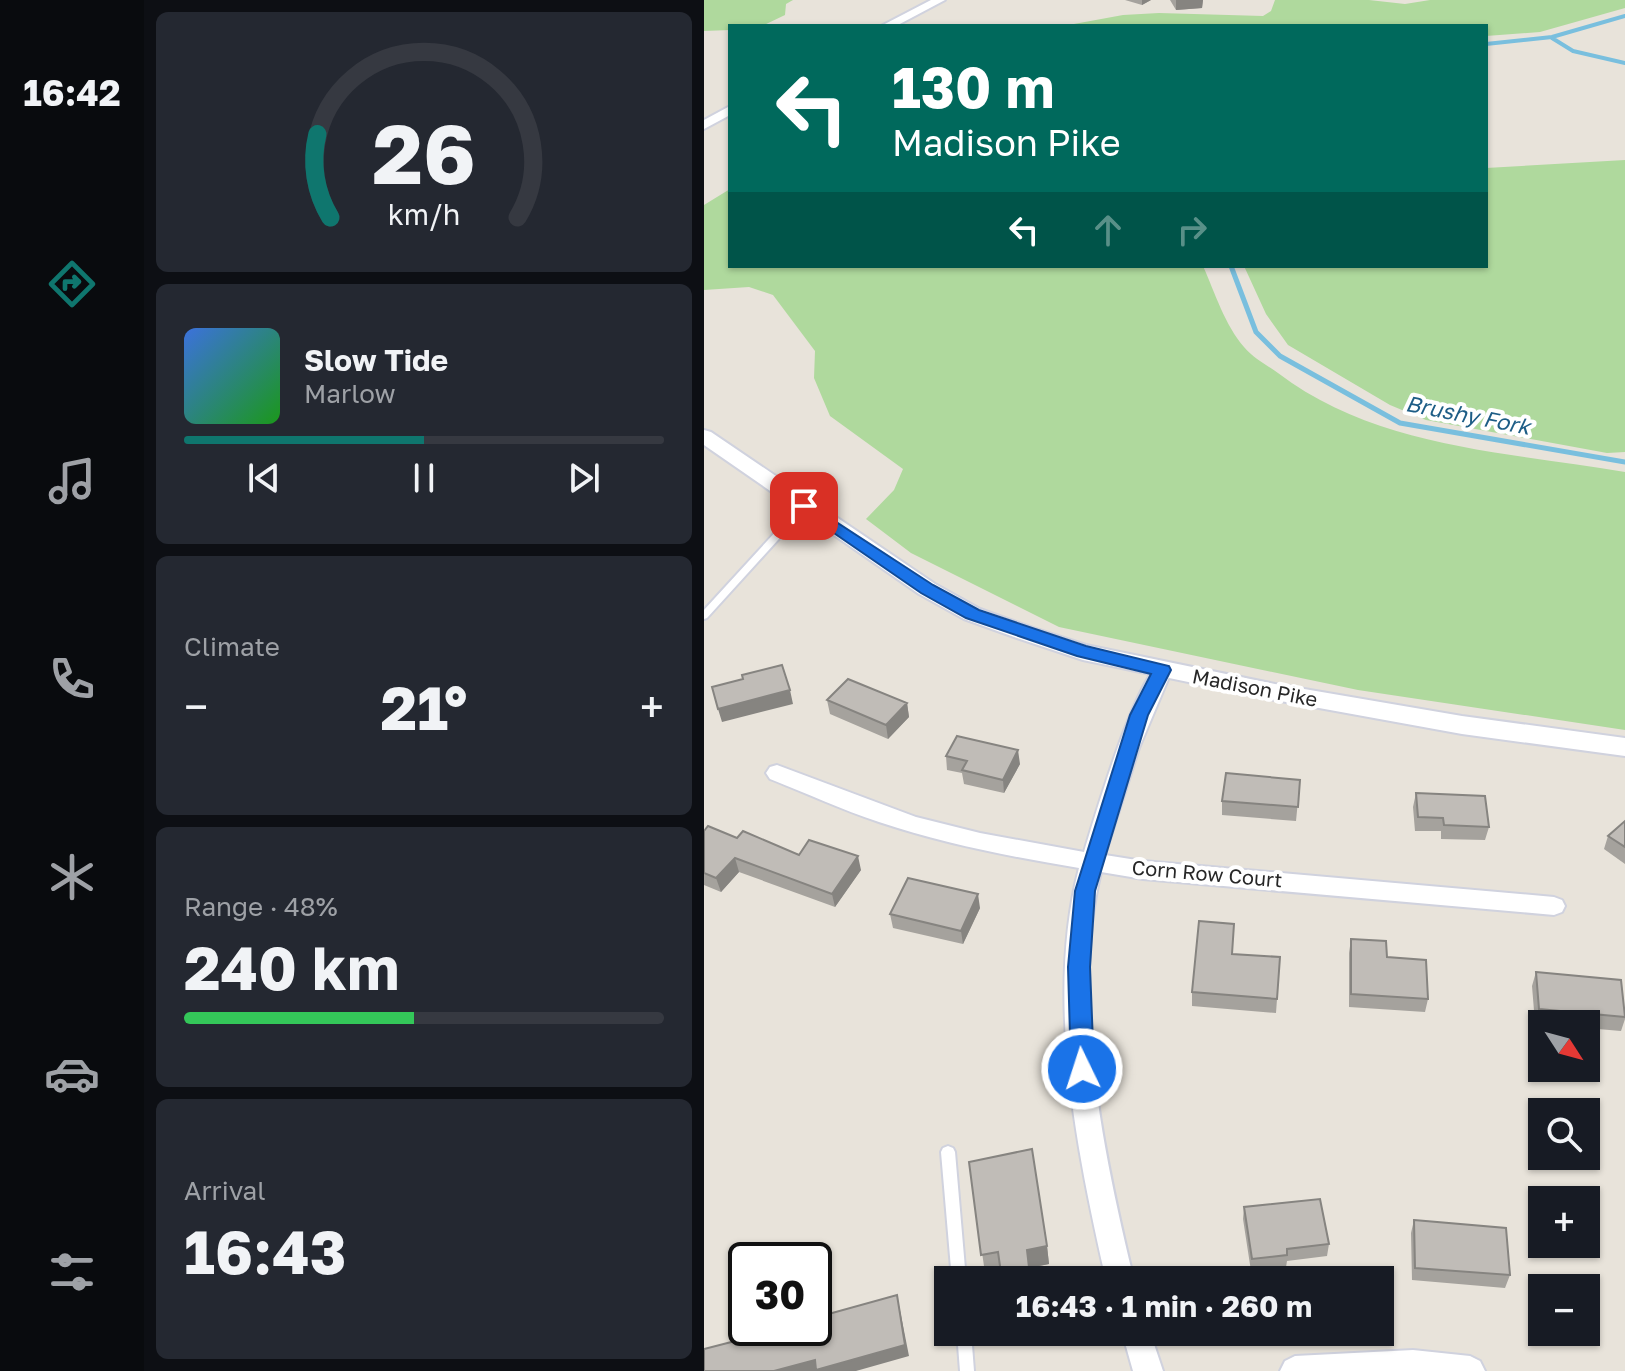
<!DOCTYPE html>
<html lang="en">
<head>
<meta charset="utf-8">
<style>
	:root { --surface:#171b24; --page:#242831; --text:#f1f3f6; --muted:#9ea1a6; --line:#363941; --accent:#0f766e }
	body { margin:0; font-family:"Golos Text",sans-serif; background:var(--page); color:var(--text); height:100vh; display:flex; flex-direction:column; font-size:30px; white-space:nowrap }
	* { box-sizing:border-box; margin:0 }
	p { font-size:26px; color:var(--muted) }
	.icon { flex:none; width:44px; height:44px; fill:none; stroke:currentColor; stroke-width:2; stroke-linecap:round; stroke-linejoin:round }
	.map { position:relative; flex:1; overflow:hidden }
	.sheet { display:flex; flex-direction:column; gap:12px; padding:12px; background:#0d0f14; width:560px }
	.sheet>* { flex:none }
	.guide { position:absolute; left:24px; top:24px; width:760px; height:244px; border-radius:0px; box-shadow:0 2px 6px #0004; background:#00695c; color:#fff; overflow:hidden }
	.needle { width:52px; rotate:126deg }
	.buttons { position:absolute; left:824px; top:1010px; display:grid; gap:16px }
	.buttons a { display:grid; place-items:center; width:72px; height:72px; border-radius:0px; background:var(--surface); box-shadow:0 2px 6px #0004; font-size:40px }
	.speed { position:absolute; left:24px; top:1242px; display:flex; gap:16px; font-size:40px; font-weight:700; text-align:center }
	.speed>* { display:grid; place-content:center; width:104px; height:104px; border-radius:50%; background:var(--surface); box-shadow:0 2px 6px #0004; line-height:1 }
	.speed .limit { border:4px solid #111; border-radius:12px; background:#fff; color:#111 }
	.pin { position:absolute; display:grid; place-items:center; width:68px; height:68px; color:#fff; margin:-34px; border-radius:16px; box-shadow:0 4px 12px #0006 }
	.me { position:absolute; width:88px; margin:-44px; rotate:356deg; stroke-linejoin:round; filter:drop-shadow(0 0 6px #0008) }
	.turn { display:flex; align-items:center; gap:28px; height:168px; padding:0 32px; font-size:36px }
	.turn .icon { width:104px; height:104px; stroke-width:2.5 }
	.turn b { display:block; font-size:56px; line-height:68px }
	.lanes { display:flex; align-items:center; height:76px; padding:0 32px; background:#0003; justify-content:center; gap:40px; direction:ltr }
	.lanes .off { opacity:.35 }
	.big { font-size:60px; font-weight:700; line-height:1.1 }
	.sheet .card { flex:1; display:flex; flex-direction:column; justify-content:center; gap:12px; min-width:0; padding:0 28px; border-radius:12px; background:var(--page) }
	.sheet .dial { align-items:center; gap:0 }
	.dial svg { height:208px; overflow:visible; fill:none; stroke:var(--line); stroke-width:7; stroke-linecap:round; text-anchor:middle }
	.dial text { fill:var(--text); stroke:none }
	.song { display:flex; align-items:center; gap:24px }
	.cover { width:96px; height:96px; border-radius:12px; background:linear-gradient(135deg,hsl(220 70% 55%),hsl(120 70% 35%)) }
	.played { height:8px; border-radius:4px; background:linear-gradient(90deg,var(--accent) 50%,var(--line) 50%) }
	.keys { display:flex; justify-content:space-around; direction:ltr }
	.heat { display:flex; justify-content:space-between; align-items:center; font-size:44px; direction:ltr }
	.charge { height:12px; border-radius:6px; background:linear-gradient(90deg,#34c759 48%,var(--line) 0) }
	.trip { position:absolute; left:230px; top:1266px; width:460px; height:80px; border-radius:0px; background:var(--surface); box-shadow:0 2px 6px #0004; font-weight:700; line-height:80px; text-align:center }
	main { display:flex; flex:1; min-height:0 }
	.tab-bar { display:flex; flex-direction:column; width:144px; justify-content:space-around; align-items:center; background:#090b0e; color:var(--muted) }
	.tab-bar .icon { width:56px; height:56px }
	.tab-bar .active { color:var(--accent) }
	.tab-bar b { font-size:36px; color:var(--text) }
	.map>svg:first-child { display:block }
</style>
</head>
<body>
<main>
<nav class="tab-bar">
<b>16:42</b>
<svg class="icon active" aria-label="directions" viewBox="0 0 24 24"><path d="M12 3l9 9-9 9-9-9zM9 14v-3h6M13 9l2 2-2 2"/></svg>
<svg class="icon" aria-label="music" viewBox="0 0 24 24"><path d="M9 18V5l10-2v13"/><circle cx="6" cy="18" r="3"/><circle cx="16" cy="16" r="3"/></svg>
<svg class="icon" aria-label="phone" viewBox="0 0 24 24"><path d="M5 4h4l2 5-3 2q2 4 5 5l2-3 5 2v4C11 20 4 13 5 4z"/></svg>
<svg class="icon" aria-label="climate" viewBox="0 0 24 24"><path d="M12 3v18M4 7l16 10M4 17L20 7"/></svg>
<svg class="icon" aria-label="car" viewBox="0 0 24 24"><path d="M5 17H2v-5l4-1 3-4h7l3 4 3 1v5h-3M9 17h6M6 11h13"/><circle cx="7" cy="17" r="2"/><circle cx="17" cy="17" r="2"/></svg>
<svg class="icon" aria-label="filters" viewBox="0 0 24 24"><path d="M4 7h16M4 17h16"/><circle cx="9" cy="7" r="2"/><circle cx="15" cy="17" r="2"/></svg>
</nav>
<section class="sheet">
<div class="card dial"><svg viewBox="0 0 100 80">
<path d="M14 69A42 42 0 1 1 86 69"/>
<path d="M14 69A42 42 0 0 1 9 37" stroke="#0f766e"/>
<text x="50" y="56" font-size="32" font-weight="700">26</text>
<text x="50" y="72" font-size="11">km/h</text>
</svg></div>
<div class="card">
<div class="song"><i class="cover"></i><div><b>Slow Tide</b><p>Marlow</p></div></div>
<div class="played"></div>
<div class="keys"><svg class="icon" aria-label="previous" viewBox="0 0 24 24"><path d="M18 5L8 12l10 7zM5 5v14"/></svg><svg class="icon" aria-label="pause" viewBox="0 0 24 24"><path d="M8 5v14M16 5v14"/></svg><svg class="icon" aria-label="next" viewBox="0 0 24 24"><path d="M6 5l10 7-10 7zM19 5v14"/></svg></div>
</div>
<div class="card"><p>Climate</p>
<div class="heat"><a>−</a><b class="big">21°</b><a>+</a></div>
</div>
<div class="card"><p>Range · 48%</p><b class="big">240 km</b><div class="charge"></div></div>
<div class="card"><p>Arrival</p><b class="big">16:43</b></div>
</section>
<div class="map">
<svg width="921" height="1371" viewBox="0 0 921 1371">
	<rect width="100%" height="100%" fill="#e8e3da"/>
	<path fill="#afd99d" d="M0,0H89L82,4L81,15L58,26H26V30L0,31Z
		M571,0H665L701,4L726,0H921V8L836,32L782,36V26H359L419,15L455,13L559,16L567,11Z
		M921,160V452L903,453L722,420L686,405L584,345L562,314L540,266H782V168Z
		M26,189V266H499C511,293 521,325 540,347C549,358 563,365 574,373C672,448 804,452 921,472V730L654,690L355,627L207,553L162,519L190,490L199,469L126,416L110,378L111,351L69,295L45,287L0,290V205Z"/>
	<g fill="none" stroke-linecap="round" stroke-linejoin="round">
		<path stroke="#79bfde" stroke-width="4" d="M848,38L869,51L921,63
			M782,44L848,37L921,16"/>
		<path stroke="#79bfde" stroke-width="5" d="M527,266L552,332L576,356L696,423L921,462"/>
		<defs>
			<path id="service" d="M100,503L103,504L104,506L103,508L3,618L0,619V610L97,504Z
				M244,1146L249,1148L251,1152L262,1280H248L237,1152L239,1148Z
				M253,1332H267L270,1371H256Z"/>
			<path id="minor" d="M227,0H241L192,26H177Z
				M26,106V115L0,129V120Z
				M458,663L468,670L435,748L401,855L439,861L850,897L858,900L861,906L858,912L850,915L439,879L397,872C366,998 400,1156 430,1280H402C373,1152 341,998 375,868C308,857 241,844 175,822C138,810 102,793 66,779L62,773L66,767L73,765L212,817L276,833L380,852C389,822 434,670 458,663Z
				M418,1332H446L459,1371H429Z
				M709,1350L766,1356L776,1361L781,1371H576L581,1361L591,1356Z"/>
			<path id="tertiary" d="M0,430L7,432L231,584L276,609L329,628L382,645L571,684L758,716L921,738V756L758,734L571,700L379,660L313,638L260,619L215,594L0,445Z"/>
		</defs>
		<use href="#service" stroke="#d0d2de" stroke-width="4"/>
		<use href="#minor" stroke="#d0d2de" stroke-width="4"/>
		<use href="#tertiary" stroke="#d0d2de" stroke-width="4"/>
		<use href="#service" fill="#fff" fill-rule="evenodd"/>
		<use href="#minor" fill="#fff" fill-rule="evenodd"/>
		<use href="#tertiary" fill="#fff" fill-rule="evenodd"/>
	</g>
	<path fill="#a5a29d" d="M421,0H447L438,5Z
		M466,0H499L498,8L472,10Z
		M123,700L203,703L205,717L184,739L126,714Z
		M242,756L316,764L300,793L260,784L258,773L243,770Z
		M596,780L592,821L518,815V801Z
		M712,793L785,827L781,840L737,839V831H711L709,807Z
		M921,821V864L900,849L904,836Z
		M0,831L33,838L157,870L131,907L35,872L17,892L0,885Z
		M276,908L259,944L189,928L186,914Z
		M647,939L683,957L724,999L721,1012L645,1007V953Z
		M528,954L576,957L572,1013L488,1006V992Z
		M832,972L921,1011V1019L917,1031L882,1028V1024L831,1023L828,986Z
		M265,1162L343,1246L345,1264L325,1268L327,1280H298L296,1270L281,1273Z
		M540,1207L625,1244L623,1256L583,1261L582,1267L547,1271L539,1219Z
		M710,1220L806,1275L801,1288L708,1280L707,1233Z"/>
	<path fill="#868480" d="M438,0H447L438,5Z
		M472,0H499L498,8L472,10Z
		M86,690L89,704L18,722L14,709Z
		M203,703L205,717L184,739L182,725Z
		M314,750L316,764L300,793L299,780Z
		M154,856L157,870L131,907L128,894Z
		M31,858L35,872L17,892L12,878Z
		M274,894L276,908L259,944L257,931Z
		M343,1246L345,1264L325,1268L323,1250Z
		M326,1276L327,1280H305Z
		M193,1295L205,1356L152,1371H70Z"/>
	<path fill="#c0bcb7" stroke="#868480" stroke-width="2" d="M78,665L86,690L14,709L8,687L39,679L38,675Z
		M144,679L203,703L182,725L123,700Z
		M253,736L314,750L299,780L258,770L263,761L242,756Z
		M522,773L596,780L594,807L518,801Z
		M712,793L781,796L785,827L740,825L739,818L714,817Z
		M921,821V847L904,836Z
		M4,826L33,838L39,831L95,855L105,840L154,856L128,894L31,858L12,878L0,873V831Z
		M204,878L274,894L257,931L186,914Z
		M495,921L530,924L528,954L576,957L573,999L488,992Z
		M647,939L682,941L683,957L722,960L724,999L647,994Z
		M832,972L917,980L921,1017L835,1009Z
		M328,1149L343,1246L323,1250L326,1276L305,1280H298L294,1252L277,1255L265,1162Z
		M616,1199L625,1244L583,1249V1255L548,1259L540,1207Z
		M710,1220L802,1228L806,1275L711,1268Z
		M193,1295L201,1345L112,1370L111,1360L70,1371H0V1349L82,1328H110V1318Z"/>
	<path fill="#1a73e8" stroke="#114b97" stroke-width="2" d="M100,501L229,585L275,610L382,646L465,666L467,670L444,715L391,891L386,967L390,1069L386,1076L378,1079L370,1076L367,1069L364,967L371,891L426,715L447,674L373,656L262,618L217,593L95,509L92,506Z"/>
	<g text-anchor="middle" stroke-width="8" stroke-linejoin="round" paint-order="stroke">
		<g font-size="20" fill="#272727" stroke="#fff">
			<text transform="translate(551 688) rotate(11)" y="7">Madison Pike</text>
			<text transform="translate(503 874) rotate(5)" y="7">Corn Row Court</text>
		</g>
		<g font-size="22" font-style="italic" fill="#1d5d86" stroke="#fff">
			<text transform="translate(764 415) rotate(11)" y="8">Brushy Fork</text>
		</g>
	</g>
</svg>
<div class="buttons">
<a><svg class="needle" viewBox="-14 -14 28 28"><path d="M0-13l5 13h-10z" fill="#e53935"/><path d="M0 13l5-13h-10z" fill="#9ea1a6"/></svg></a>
<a><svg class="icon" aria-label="search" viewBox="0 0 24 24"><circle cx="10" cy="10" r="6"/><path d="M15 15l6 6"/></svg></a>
<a>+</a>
<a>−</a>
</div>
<div class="speed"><div class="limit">30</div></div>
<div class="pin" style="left:100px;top:506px;background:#d93025"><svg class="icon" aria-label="arrive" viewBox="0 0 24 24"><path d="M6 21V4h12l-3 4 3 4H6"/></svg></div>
<svg class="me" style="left:378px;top:1069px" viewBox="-20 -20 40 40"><circle r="17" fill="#1a73e8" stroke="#fff" stroke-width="3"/><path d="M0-11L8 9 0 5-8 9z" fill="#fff"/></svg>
<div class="trip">16:43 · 1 min · 260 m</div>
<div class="guide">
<div class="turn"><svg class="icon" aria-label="left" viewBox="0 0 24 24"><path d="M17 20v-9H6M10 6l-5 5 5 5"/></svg><div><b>130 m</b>Madison Pike</div></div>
<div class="lanes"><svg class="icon" aria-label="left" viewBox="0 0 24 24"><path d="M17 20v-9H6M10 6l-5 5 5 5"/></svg><svg class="icon off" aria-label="ahead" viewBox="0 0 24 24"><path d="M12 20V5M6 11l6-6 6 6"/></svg><svg class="icon off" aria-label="right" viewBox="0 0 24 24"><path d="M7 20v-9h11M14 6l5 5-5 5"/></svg></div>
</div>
</div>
</main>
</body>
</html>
